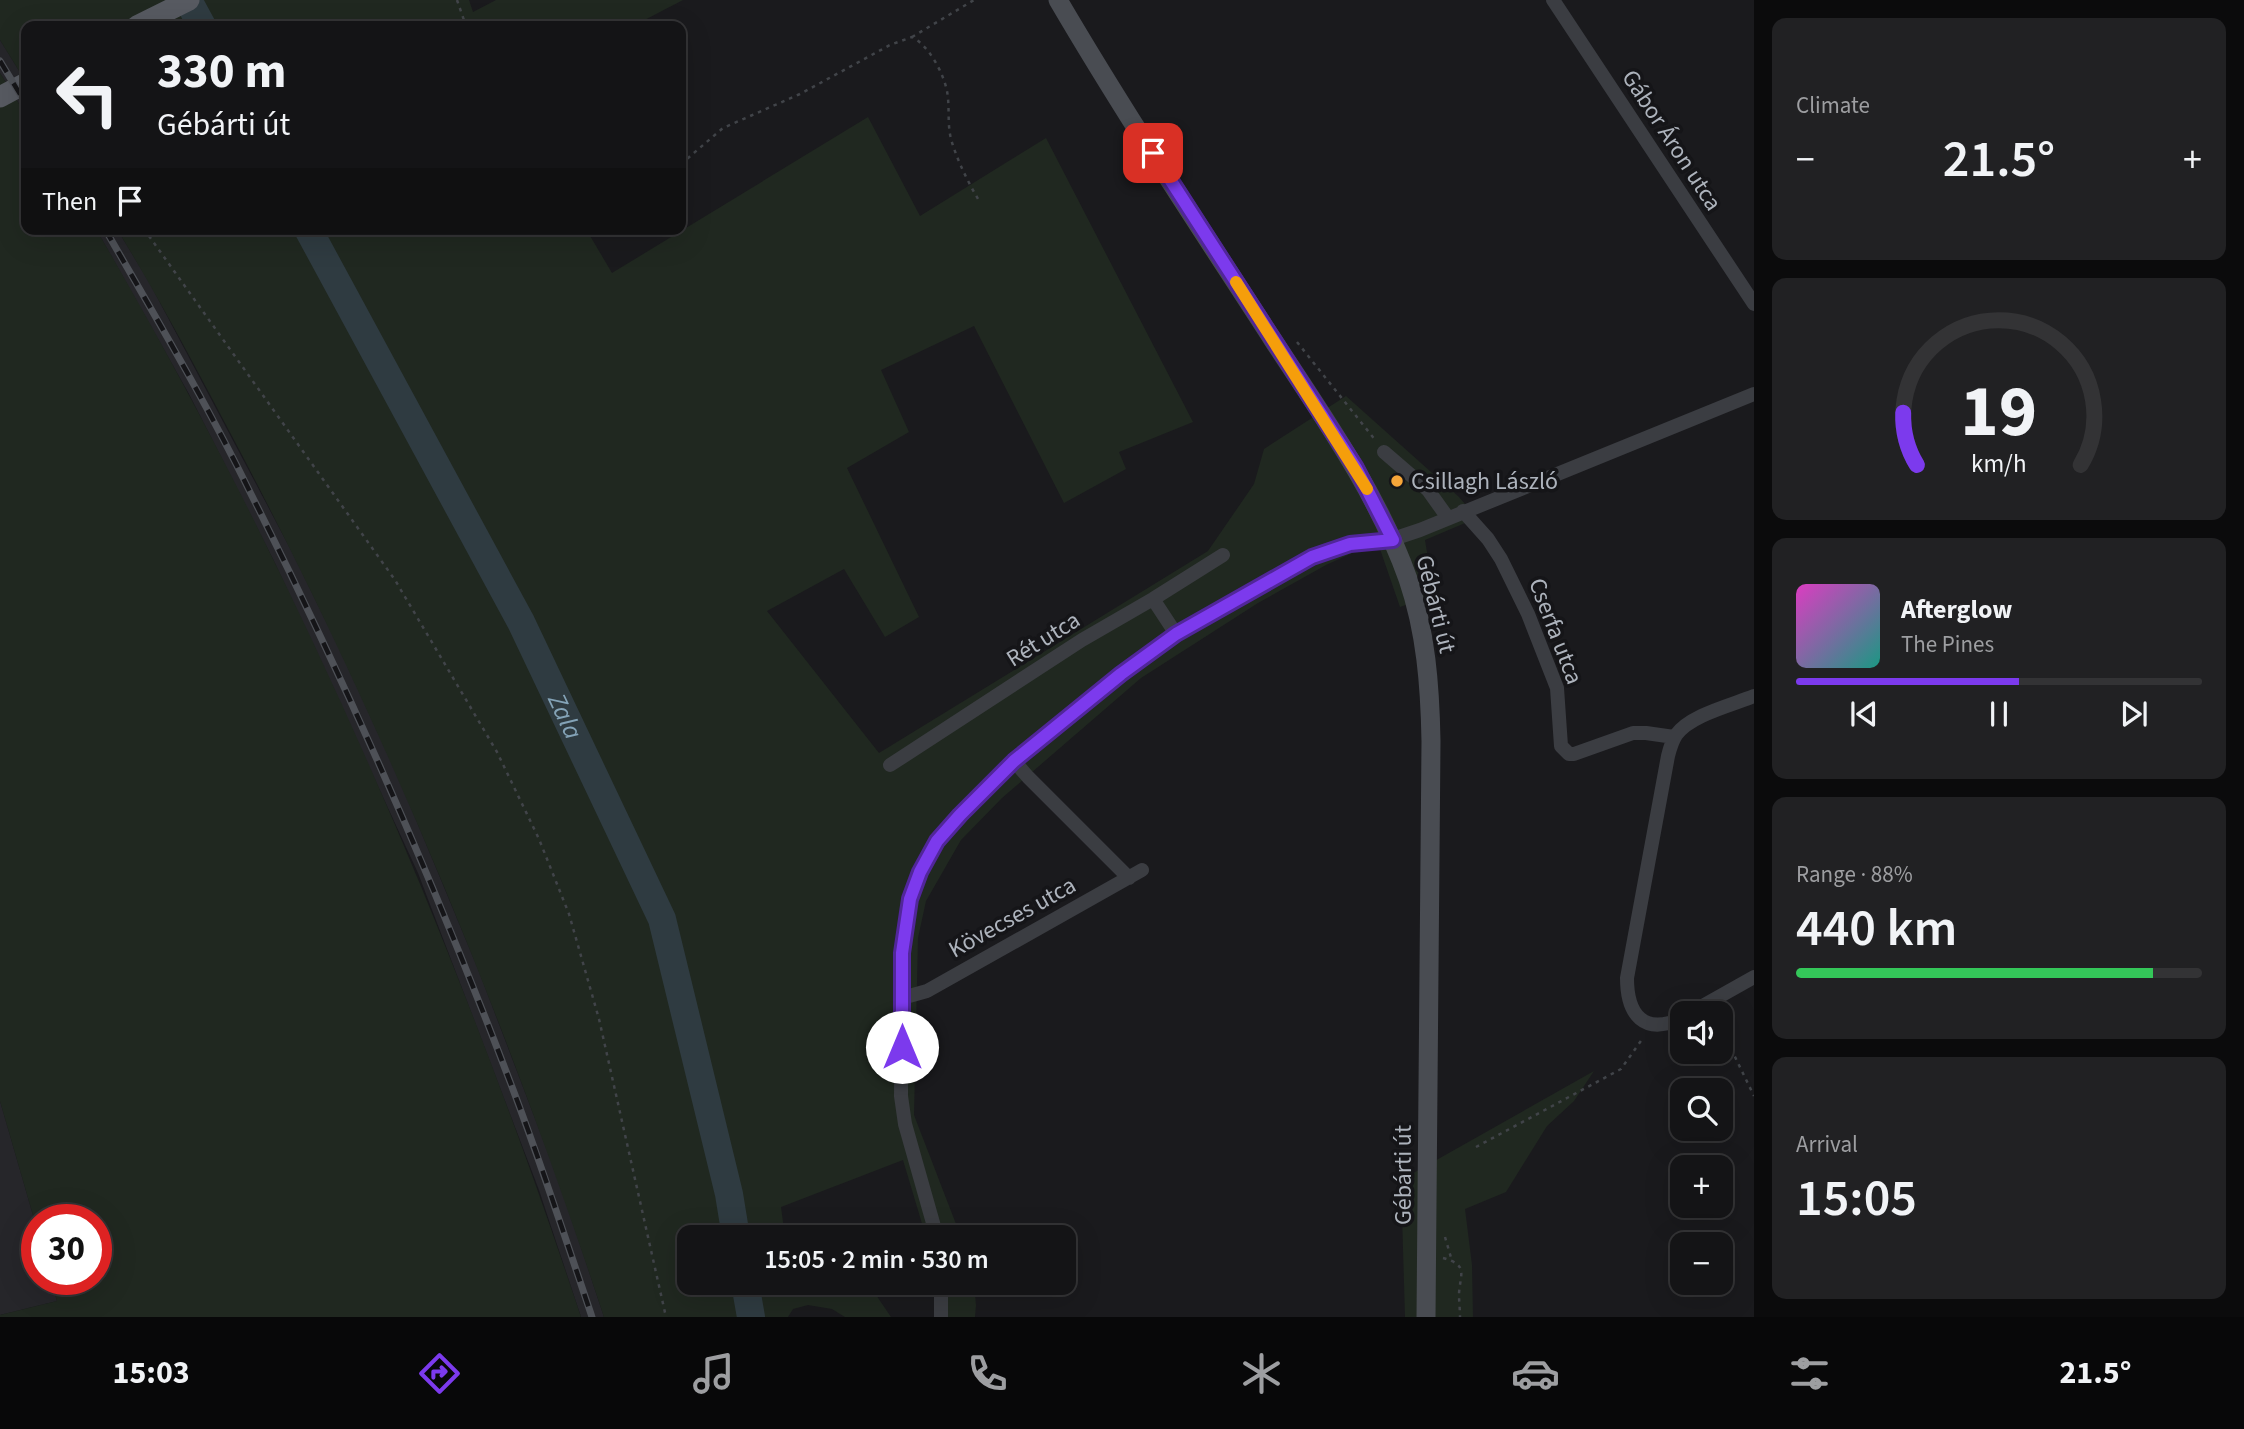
<!DOCTYPE html>
<html lang="en">
<head>
<meta charset="utf-8">
<style>
	:root { --surface:#141416; --page:#212123; --text:#f1f3f6; --muted:#9d9ea1; --line:#333335; --accent:#7c3aed }
	body { margin:0; font-family:"Source Sans 3",sans-serif; background:var(--page); color:var(--text); height:100vh; display:flex; flex-direction:column; font-size:26px; white-space:nowrap }
	* { box-sizing:border-box; margin:0 }
	p { font-size:23px; color:var(--muted) }
	.icon { flex:none; width:38px; height:38px; fill:none; stroke:currentColor; stroke-width:2; stroke-linecap:round; stroke-linejoin:round }
	.map { position:relative; flex:1; overflow:hidden }
	.panel { display:flex; flex-direction:column; gap:18px; padding:18px; background:#0b0b0c; width:490px }
	.panel>* { flex:none }
	.hud { position:absolute; left:21px; top:21px; width:665px; height:214px; border-radius:14px; box-shadow:0 7px 28px #0002,0 0 0 2px var(--line); background:#141416; color:var(--text); overflow:hidden }
	.buttons { position:absolute; left:1670px; top:1001px; display:grid; gap:14px }
	.buttons a { display:grid; place-items:center; width:63px; height:63px; border-radius:14px; background:var(--surface); box-shadow:0 7px 28px #0002,0 0 0 2px var(--line); font-size:35px }
	.speed { position:absolute; left:21px; top:1204px; display:flex; gap:14px; font-size:35px; font-weight:700; text-align:center }
	.speed>* { display:grid; place-content:center; width:91px; height:91px; border-radius:50%; background:var(--surface); box-shadow:0 7px 28px #0002,0 0 0 2px var(--line); line-height:1 }
	.speed .limit { border:10px solid #d22; background:#fff; color:#111 }
	.pin { position:absolute; display:grid; place-items:center; width:60px; height:60px; color:#fff; margin:-30px; border-radius:14px; box-shadow:0 4px 10px #0006 }
	.me { position:absolute; width:77px; margin:-38px; rotate:0deg; stroke-linejoin:round; filter:drop-shadow(0 0 5px #0008) }
	.turn { display:flex; align-items:center; gap:24px; height:147px; padding:0 21px; font-size:32px }
	.turn .icon { width:91px; height:91px; stroke-width:2.5 }
	.turn b { display:block; font-size:49px; line-height:60px }
	.then { display:flex; align-items:center; height:66px; padding:0 21px; background:#0003; gap:14px; font-size:26px }
	.big { font-size:52px; font-weight:600; line-height:1.1 }
	.panel .card { flex:1; display:flex; flex-direction:column; justify-content:center; gap:10px; min-width:0; padding:0 24px; border-radius:14px; background:var(--page) }
	.panel .dial { align-items:center; gap:0 }
	.dial svg { height:182px; overflow:visible; fill:none; stroke:var(--line); stroke-width:7; stroke-linecap:round; text-anchor:middle }
	.dial text { fill:var(--text); stroke:none }
	.song { display:flex; align-items:center; gap:21px }
	.cover { width:84px; height:84px; border-radius:10px; background:linear-gradient(135deg,hsl(310 70% 55%),hsl(170 70% 35%)) }
	.played { height:7px; border-radius:4px; background:linear-gradient(90deg,var(--accent) 55%,var(--line) 55%) }
	.keys { display:flex; justify-content:space-around; direction:ltr }
	.heat { display:flex; justify-content:space-between; align-items:center; font-size:38px; direction:ltr }
	.charge { height:10px; border-radius:5px; background:linear-gradient(90deg,#34c759 88%,var(--line) 0) }
	.trip { position:absolute; left:677px; top:1225px; width:399px; height:70px; border-radius:14px; background:var(--surface); box-shadow:0 7px 28px #0002,0 0 0 2px var(--line); font-weight:600; line-height:70px; text-align:center }
	.dock { display:flex; height:112px; justify-content:space-around; align-items:center; background:#080809; color:var(--muted) }
	.dock .icon { width:49px; height:49px }
	.dock .current { color:var(--accent) }
	.dock b { font-size:32px; color:var(--text) }
	main { display:flex; flex:1; min-height:0 }
	.map>svg:first-child { display:block }
</style>
</head>
<body>
<main>
<div class="map">
<svg width="1754" height="1317" viewBox="0 0 1754 1317">
	<rect width="100%" height="100%" fill="#1a1a1d"/>
	<path fill="#26262a" d="M0,40L26,82V115L0,73Z
		M96,229H117L149,282L292,552L342,654L397,774L478,969L560,1184L604,1317H581L539,1190L418,873L274,561L189,394Z
		M0,1101L37,1229V1279H51L57,1301L0,1315Z"/>
	<path fill="#202820" d="M0,0H469L473,12L496,0H683L633,26H26V82L0,40Z
		M0,73L26,115V229H96C298,574 455,938 581,1317H0V1315L57,1301L51,1279H96V1220H37V1229L0,1101Z
		M868,117L920,216L1046,138L1193,422L1119,452L1126,469L1064,503L974,326L881,370L909,432L847,468L919,617L885,637L844,569L767,611L879,753L1208,551L1254,484L1264,449L1346,396L1459,497L1477,518L1425,540L1434,595L1400,607L1380,549H1361L1326,565L1258,603L1141,678L1002,798L961,840L926,901L918,938L914,1115L961,1237H926L903,1160L781,1207L785,1237H690V1283H815L872,1289L891,1317H845L832,1309L808,1305L793,1309L788,1317H604C506,1020 387,732 242,455C202,379 162,303 117,229H586L612,273Z
		M1594,1071L1574,1101L1547,1126L1506,1192L1465,1209L1472,1265L1473,1317H1405L1401,1180Z
		M935,1283H974L976,1305L975,1317H935Z"/>
	<g fill="none" stroke-linecap="round" stroke-linejoin="round">
		<g stroke="#2f3b41" stroke-width="28">
			<path d="M188,0L202,26"/>
			<path id="s1" d="M308,229L521,622L662,919L729,1194L736,1237"/>
			<path d="M745,1283L751,1317"/>
		</g>
		<path stroke="#414449" stroke-width="2.5" stroke-dasharray="3.5 5" stroke-linecap="butt" d="M457,0L466,26
			M912,37L974,0
			M681,164L723,128L800,94L890,45L912,37C929,46 943,72 947,91C950,107 947,123 951,139C957,160 967,180 978,199
			M144,229L395,580L497,752L539,839L569,914L599,1019L666,1317
			M1297,342L1376,441
			M1720,1026L1754,1096
			M1476,1147L1621,1069L1643,1038
			M1445,1237L1452,1261
			M1443,1258C1469,1265 1460,1274 1459,1294C1459,1301 1460,1309 1460,1317"/>
		<path stroke="#3b3d42" stroke-width="14" d="M1553,0L1754,304
			M1384,452L1428,490L1448,518
			M1463,511L1488,539L1501,559L1528,614L1557,688L1561,746L1569,754H1574L1633,733H1646L1674,737
			M1153,599L1176,634
			M1014,761L1028,777L1129,878
			M890,765L1082,640L1153,599L1223,555
			M902,998L927,991L1142,870
			M1690,1013L1754,977
			M1682,1018C1644,1036 1627,1015 1627,978L1668,756C1670,748 1672,741 1676,735C1690,715 1732,705 1754,696
			M937,1237L905,1124L901,1096L902,953L906,919L910,899L920,872L937,841L1014,761L1121,674L1176,634L1312,557L1350,544L1393,539L1420,530L1754,394
			M941,1317V1283"/>
		<path stroke="#494c52" stroke-width="19" d="M1058,0C1126,116 1200,227 1273,340C1323,417 1377,492 1408,579C1426,632 1430,686 1431,741L1426,1317"/>
		<path stroke="#575a61" stroke-width="21" d="M137,26L189,0
			M0,97L26,83"/>
		<defs>
			<path id="rail" d="M0,61L26,104
				M105,229C155,316 206,402 250,492C346,683 433,879 509,1079C539,1157 565,1237 592,1317"/>
		</defs>
		<use href="#rail" stroke="#4e5157" stroke-width="7"/>
		<use href="#rail" stroke="#151518" stroke-width="4.5" stroke-dasharray="13" stroke-linecap="butt"/>
	</g>
	<g fill="none" stroke-linecap="round" stroke-linejoin="round">
		<defs>
			<path id="route" d="M902,1047V953L910,899L920,872L937,841L960,815L1014,761L1121,674L1176,634L1312,557L1350,544L1393,540L1356,468L1153,153"/>
		</defs>
		<use href="#route" stroke="#51269a" stroke-width="18"/>
		<use href="#route" stroke="#7c3aed" stroke-width="12"/>
		<path stroke="#f59e0b" stroke-width="12" d="M1236,282L1367,489"/>
	</g>
	<circle fill="#f6a639" stroke="#151518" stroke-width="2.5" cx="1397" cy="481" r="7"/>
	<g text-anchor="middle" stroke-width="7" stroke-linejoin="round" paint-order="stroke">
		<g font-size="24" fill="#adb3bc" stroke="#151518">
			<text transform="translate(1672 140) rotate(57)" y="8">Gábor Áron utca</text>
			<text transform="translate(1436 604) rotate(76)" y="8">Gébárti út</text>
			<text transform="translate(1556 631) rotate(69)" y="8">Cserfa utca</text>
			<text transform="translate(1043 639) rotate(-32)" y="8">Rét utca</text>
			<text transform="translate(1012 917) rotate(-29)" y="8">Kövecses utca</text>
			<text transform="translate(1403 1175) rotate(-90)" y="8">Gébárti út</text>
		</g>
		<g font-size="24" fill="#adb3bc" stroke="#151518" text-anchor="start">
			<text x="1411" y="489">Csillagh László</text>
		</g>
		<g font-size="26" font-style="italic" fill="#84a3b7" stroke="#151518">
			<text dy="9" stroke="none"><textPath href="#s1" startOffset="551">Zala</textPath></text>
		</g>
	</g>
</svg>
<div class="buttons">
<a><svg class="icon" aria-label="sound" viewBox="0 0 24 24"><path d="M4 9h4l5-4v14l-5-4H4zM17 9q2 3 0 6"/></svg></a>
<a><svg class="icon" aria-label="search" viewBox="0 0 24 24"><circle cx="10" cy="10" r="6"/><path d="M15 15l6 6"/></svg></a>
<a>+</a>
<a>−</a>
</div>
<div class="speed"><div class="limit">30</div></div>
<div class="pin" style="left:1153px;top:153px;background:#d93025"><svg class="icon" aria-label="arrive" viewBox="0 0 24 24"><path d="M6 21V4h12l-3 4 3 4H6"/></svg></div>
<svg class="me" style="left:902px;top:1047px" viewBox="-20 -20 40 40"><circle r="19" fill="#fff"/><path d="M0-13L10 11 0 6-10 11z" fill="#7c3aed"/></svg>
<div class="trip">15:05 · 2 min · 530 m</div>
<div class="hud">
<div class="turn"><svg class="icon" aria-label="left" viewBox="0 0 24 24"><path d="M17 20v-9H6M10 6l-5 5 5 5"/></svg><div><b>330 m</b>Gébárti út</div></div>
<div class="then">Then<svg class="icon" aria-label="arrive" viewBox="0 0 24 24"><path d="M6 21V4h12l-3 4 3 4H6"/></svg></div>
</div>
</div>
<section class="panel">
<div class="card"><p>Climate</p>
<div class="heat"><a>−</a><b class="big">21.5°</b><a>+</a></div>
</div>
<div class="card dial"><svg viewBox="0 0 100 80">
<path d="M14 69A42 42 0 1 1 86 69"/>
<path d="M14 69A42 42 0 0 1 8 46" stroke="#7c3aed"/>
<text x="50" y="56" font-size="32" font-weight="700">19</text>
<text x="50" y="72" font-size="11">km/h</text>
</svg></div>
<div class="card">
<div class="song"><i class="cover"></i><div><b>Afterglow</b><p>The Pines</p></div></div>
<div class="played"></div>
<div class="keys"><svg class="icon" aria-label="previous" viewBox="0 0 24 24"><path d="M18 5L8 12l10 7zM5 5v14"/></svg><svg class="icon" aria-label="pause" viewBox="0 0 24 24"><path d="M8 5v14M16 5v14"/></svg><svg class="icon" aria-label="next" viewBox="0 0 24 24"><path d="M6 5l10 7-10 7zM19 5v14"/></svg></div>
</div>
<div class="card"><p>Range · 88%</p><b class="big">440 km</b><div class="charge"></div></div>
<div class="card"><p>Arrival</p><b class="big">15:05</b></div>
</section>
</main>
<nav class="dock">
<b>15:03</b>
<svg class="icon current" aria-label="directions" viewBox="0 0 24 24"><path d="M12 3l9 9-9 9-9-9zM9 14v-3h6M13 9l2 2-2 2"/></svg>
<svg class="icon" aria-label="music" viewBox="0 0 24 24"><path d="M9 18V5l10-2v13"/><circle cx="6" cy="18" r="3"/><circle cx="16" cy="16" r="3"/></svg>
<svg class="icon" aria-label="phone" viewBox="0 0 24 24"><path d="M5 4h4l2 5-3 2q2 4 5 5l2-3 5 2v4C11 20 4 13 5 4z"/></svg>
<svg class="icon" aria-label="climate" viewBox="0 0 24 24"><path d="M12 3v18M4 7l16 10M4 17L20 7"/></svg>
<svg class="icon" aria-label="car" viewBox="0 0 24 24"><path d="M5 17H2v-5l4-1 3-4h7l3 4 3 1v5h-3M9 17h6M6 11h13"/><circle cx="7" cy="17" r="2"/><circle cx="17" cy="17" r="2"/></svg>
<svg class="icon" aria-label="filters" viewBox="0 0 24 24"><path d="M4 7h16M4 17h16"/><circle cx="9" cy="7" r="2"/><circle cx="15" cy="17" r="2"/></svg>
<b>21.5°</b>
</nav>
</body>
</html>
